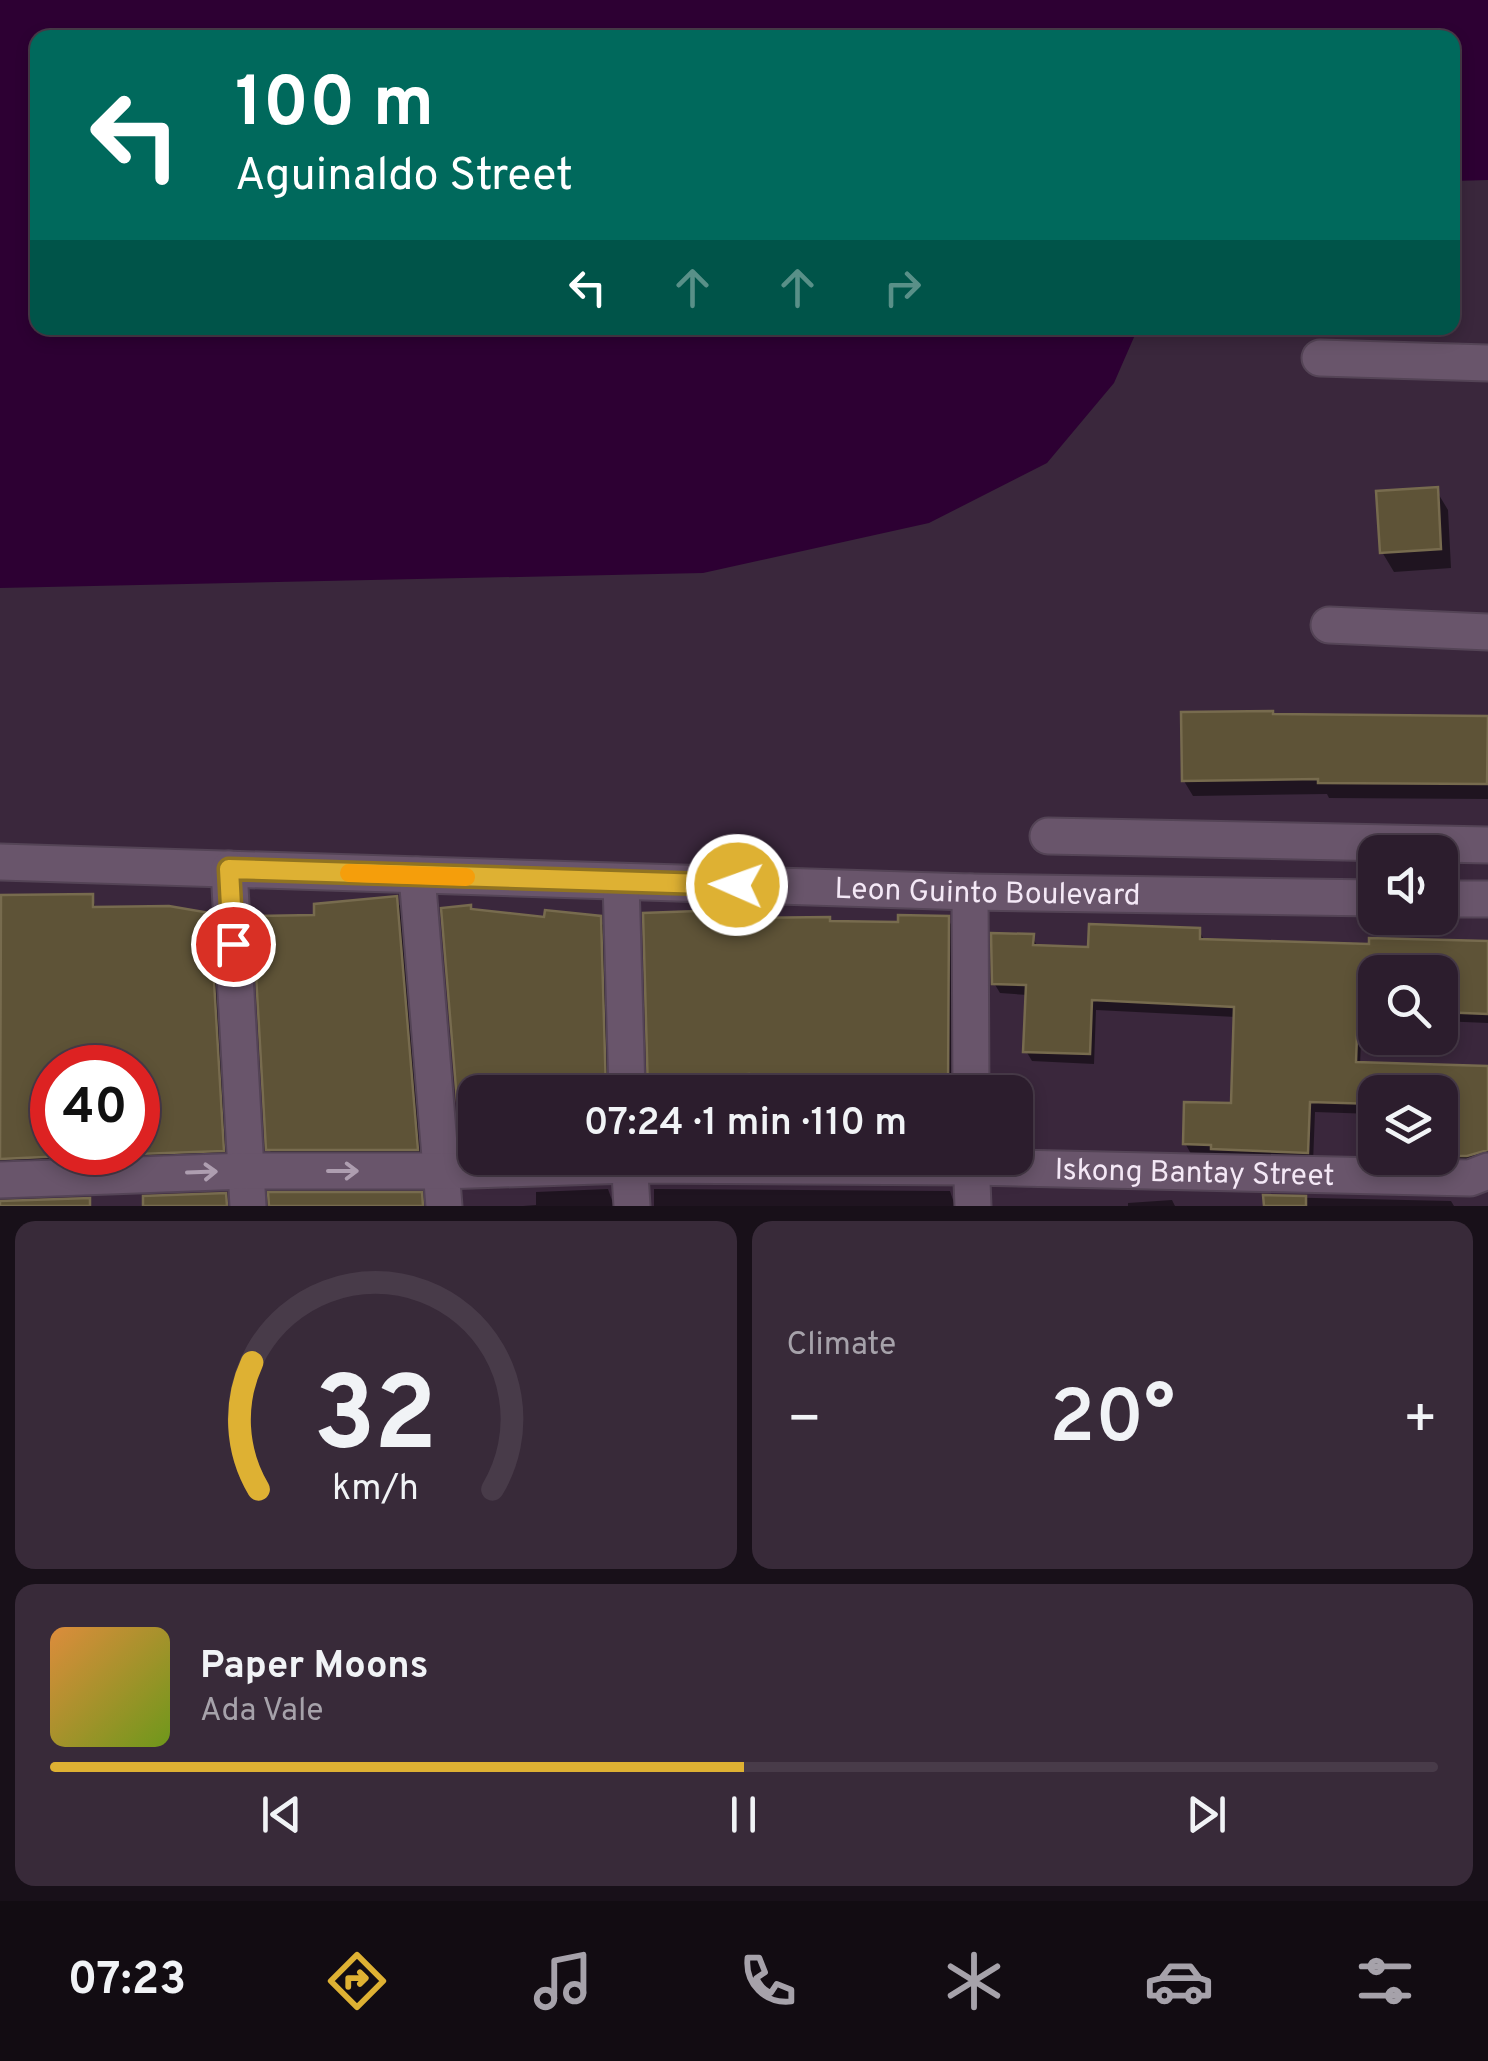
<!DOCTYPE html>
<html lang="en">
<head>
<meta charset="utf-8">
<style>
	:root { --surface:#2c1d2d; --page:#382a39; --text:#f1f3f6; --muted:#a6a2aa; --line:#483b49; --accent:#deb133 }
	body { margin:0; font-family:Overpass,sans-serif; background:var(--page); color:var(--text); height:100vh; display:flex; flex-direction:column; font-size:38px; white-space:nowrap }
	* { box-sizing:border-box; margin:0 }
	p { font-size:32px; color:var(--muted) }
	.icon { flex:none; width:55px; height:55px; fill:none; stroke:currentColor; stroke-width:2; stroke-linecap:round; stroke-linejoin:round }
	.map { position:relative; height:1206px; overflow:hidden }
	.panel { display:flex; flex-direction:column; gap:15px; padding:15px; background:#181019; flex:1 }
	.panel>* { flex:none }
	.banner { position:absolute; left:30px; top:30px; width:1430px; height:305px; border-radius:20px; box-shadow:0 5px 15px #0003,0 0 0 2px var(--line); background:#00695c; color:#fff; overflow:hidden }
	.fabs { position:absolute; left:1358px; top:835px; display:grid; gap:20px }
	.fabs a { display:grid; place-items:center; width:100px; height:100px; border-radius:20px; background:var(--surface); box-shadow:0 5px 15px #0003,0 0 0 2px var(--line); font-size:50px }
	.speed { position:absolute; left:30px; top:1045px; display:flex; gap:20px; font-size:50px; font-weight:700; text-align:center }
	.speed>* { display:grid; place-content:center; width:130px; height:130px; border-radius:50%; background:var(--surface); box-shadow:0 5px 15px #0003,0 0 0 2px var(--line); line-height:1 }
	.speed .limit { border:15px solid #d22; background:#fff; color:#111 }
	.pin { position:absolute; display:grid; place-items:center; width:85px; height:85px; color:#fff; margin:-42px; border:5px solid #fff; border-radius:50%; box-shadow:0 2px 10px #0007 }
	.me { position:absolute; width:110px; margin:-55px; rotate:272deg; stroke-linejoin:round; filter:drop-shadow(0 0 8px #0008) }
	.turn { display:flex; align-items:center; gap:35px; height:210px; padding:0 40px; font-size:45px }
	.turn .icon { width:130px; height:130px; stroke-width:2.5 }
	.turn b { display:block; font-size:70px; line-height:85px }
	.lanes { display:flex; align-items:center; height:95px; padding:0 40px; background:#0003; justify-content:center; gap:50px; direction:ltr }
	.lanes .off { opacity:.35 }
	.big { font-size:75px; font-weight:600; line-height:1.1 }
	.panel .tile { flex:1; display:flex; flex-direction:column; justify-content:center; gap:15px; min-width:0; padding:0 35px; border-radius:20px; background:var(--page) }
	.panel .dial { align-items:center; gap:0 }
	.dial svg { height:260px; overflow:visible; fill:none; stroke:var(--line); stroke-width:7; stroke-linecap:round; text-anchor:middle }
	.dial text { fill:var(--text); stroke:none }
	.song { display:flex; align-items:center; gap:30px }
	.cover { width:120px; height:120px; border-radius:15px; background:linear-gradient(135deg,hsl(30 70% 55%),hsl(80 70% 35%)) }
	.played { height:10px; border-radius:5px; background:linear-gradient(90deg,var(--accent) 50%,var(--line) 50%) }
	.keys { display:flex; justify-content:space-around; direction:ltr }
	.heat { display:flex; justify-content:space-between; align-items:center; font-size:55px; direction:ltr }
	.panel .tiles { flex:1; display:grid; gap:15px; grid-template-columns:1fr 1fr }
	.tile:last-child { grid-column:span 2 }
	.trip { position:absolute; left:458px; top:1075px; width:575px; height:100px; border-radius:20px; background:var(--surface); box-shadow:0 5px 15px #0003,0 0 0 2px var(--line); font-weight:600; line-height:100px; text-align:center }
	.tab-bar { display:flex; height:160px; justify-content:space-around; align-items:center; background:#120c12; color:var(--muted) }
	.tab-bar .icon { width:70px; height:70px }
	.tab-bar .on { color:var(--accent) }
	.tab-bar b { font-size:45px; color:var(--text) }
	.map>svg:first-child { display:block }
</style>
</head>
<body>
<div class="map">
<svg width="1488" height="1206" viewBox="0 0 1488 1206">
	<rect width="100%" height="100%" fill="#3a273c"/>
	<path fill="#2d0033" d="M0,0H1488V180L1453,181L1452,38H38V328H1138L1114,383L1047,463L929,523L703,573L0,588Z"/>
	<path fill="#0007" fill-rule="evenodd" d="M1436,490L1448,510L1451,568L1394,572L1382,552Z
		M1487,718L1488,799L1329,798L1327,794L1193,796L1184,781Z
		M0,896H91L97,910L209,915L214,924L227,1159L0,1169ZM52,1068H138V1152H52Z
		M396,899L401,908L422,1158H274L269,1149L317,917Z
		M472,912L547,920L599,919L604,927L609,1092H475V1156L468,1157L463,1148Z
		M646,915L733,920L829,919L831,923L901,924L947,918L952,926L951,1092H651Z
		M1199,930L1205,942L1371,947L1488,941V1023L1440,1021V972H1375V1018L1362,1017L1360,1065L1488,1069V1161L1378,1164L1372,1154L1373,1114L1315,1112L1313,1163L1219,1159L1217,1155L1191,1154L1185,1143L1234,1106L1236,1017L1096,1010L1094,1064L1032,1061L1026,1051L1028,995L1000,993L994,983L1032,937L1038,947L1090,949ZM1375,1092H1440V1158H1375Z
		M608,1189L614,1206H523L536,1205V1192Z
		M654,1189L950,1191L955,1206H654Z
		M1266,1197L1451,1201L1454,1206H1266Z
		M1172,1200L1175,1206H1128V1203Z"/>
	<path fill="#5e5337" stroke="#776b4e" stroke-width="2.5" d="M1438,487L1441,549L1380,553L1376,491Z
		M1273,711V714L1488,716L1487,784L1318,783V779L1182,781L1181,712Z
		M93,894V907L169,906L210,913L224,1151L138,1154V1068H52V1152H89V1155L0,1159L1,895Z
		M397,896L418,1150H266L254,939L258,941L257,916L314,915V904Z
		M471,905V909L544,917L545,910L601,916L606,1092H475V1149H461L441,908Z
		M697,911L698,914L733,915V918L830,917V921L898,922V915L949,916L948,1092H750L749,1074L680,1078V1092H648L643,913Z
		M1089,924L1200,928V939L1369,944V938L1488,941V1014L1440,1012V972H1375V1008H1358L1356,1062L1488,1066V1150L1467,1156H1440V1092H1375V1104L1310,1102L1308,1153L1211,1149V1145L1183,1144L1184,1102L1231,1103L1234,1007L1092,1000L1090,1054L1023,1052L1026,985L992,984L991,933L1034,934L1033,945L1088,947Z
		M268,1192H422L423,1206H269Z
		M226,1193L227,1206H143V1196Z
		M1263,1195L1306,1196V1206H1264Z
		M90,1198V1206H0V1201Z"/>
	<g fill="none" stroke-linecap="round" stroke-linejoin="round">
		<defs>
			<g id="minor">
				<path d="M1320,358L1488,363"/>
				<path d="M1329,625L1488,632"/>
				<path d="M1048,836L1488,845"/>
				<path id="s1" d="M0,862L970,892L1375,898"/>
				<path d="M229,869L248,1206"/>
				<path d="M417,875L444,1206"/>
				<path d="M621,882L627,1092"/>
				<path d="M970,892L971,1092"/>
				<path d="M1440,899H1488"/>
				<path d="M629,1158L632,1206"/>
				<path d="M971,1158L973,1206"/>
				<path id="s2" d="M0,1180L246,1171H442L629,1165L971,1167L1470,1178L1488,1171"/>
			</g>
		</defs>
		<use href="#minor" stroke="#544456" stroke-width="39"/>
		<use href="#minor" stroke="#69556b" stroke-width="35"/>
	</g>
	<defs><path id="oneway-shaft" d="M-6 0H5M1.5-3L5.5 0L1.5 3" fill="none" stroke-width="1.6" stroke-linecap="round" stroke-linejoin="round" transform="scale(2.5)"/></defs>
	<g stroke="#ae9eb0">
		<use href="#oneway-shaft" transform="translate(343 1171)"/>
		<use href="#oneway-shaft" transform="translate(202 1172) rotate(-2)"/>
	</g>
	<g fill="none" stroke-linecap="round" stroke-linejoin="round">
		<defs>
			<path id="route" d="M233,944L229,869L737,885"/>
		</defs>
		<use href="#route" stroke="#907321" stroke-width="25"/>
		<use href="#route" stroke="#deb133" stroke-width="18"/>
		<path stroke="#f59e0b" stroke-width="18" d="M349,873L466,877"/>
	</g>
	<g text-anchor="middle" stroke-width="10" stroke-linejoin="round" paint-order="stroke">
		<g font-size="30" fill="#f4e8f6" stroke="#2f1e32">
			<text dy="10" stroke="none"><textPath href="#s1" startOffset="988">Leon Guinto Boulevard</textPath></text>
			<text dy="10" stroke="none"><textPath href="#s2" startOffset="1195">Iskong Bantay Street</textPath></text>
		</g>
	</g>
</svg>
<div class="fabs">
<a><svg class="icon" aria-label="sound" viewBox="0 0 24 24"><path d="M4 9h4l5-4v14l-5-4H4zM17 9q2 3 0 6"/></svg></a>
<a><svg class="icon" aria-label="search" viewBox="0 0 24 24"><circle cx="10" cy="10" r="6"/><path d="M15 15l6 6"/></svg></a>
<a><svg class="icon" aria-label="layers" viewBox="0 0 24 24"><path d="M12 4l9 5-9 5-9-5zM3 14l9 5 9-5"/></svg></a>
</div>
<div class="speed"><div class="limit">40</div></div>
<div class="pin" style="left:233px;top:944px;background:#d93025"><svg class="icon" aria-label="arrive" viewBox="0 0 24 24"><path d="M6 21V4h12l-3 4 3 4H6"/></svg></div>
<svg class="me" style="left:737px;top:885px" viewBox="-20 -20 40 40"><circle r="17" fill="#deb133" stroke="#fff" stroke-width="3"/><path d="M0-11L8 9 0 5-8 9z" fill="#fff"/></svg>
<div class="trip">07:24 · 1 min · 110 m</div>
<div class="banner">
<div class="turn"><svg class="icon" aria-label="left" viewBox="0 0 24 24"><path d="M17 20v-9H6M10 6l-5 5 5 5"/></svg><div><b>100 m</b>Aguinaldo Street</div></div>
<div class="lanes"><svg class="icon" aria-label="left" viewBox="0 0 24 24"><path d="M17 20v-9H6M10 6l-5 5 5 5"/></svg><svg class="icon off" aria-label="ahead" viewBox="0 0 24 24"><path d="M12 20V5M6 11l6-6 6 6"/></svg><svg class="icon off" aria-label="ahead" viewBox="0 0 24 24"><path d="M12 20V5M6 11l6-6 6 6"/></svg><svg class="icon off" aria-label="right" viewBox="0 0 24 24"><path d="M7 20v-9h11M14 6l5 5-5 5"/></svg></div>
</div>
</div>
<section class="panel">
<div class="tiles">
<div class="tile dial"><svg viewBox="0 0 100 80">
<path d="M14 69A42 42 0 1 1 86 69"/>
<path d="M14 69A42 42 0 0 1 12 30" stroke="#deb133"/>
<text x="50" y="56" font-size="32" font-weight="700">32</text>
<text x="50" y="72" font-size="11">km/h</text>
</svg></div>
<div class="tile"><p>Climate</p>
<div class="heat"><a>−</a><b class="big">20°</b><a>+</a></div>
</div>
<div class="tile">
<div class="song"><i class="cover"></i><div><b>Paper Moons</b><p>Ada Vale</p></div></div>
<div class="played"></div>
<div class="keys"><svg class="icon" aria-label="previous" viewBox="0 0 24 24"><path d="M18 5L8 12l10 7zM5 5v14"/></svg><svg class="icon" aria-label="pause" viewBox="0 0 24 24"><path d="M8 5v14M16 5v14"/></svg><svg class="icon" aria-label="next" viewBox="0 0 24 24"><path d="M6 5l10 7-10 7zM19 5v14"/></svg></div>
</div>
</div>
</section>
<nav class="tab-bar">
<b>07:23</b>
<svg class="icon on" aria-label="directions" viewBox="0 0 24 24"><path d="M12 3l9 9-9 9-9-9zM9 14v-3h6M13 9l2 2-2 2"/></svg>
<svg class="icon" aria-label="music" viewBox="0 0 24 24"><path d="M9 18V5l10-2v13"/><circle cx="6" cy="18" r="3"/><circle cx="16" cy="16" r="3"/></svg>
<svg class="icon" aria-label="phone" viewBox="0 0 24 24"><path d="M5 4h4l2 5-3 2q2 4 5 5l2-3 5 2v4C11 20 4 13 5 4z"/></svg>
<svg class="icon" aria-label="climate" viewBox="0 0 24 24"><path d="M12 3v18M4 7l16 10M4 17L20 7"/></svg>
<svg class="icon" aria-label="car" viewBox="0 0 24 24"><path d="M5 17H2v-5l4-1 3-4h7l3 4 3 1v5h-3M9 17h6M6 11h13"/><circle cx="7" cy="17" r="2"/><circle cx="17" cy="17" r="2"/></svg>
<svg class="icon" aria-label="filters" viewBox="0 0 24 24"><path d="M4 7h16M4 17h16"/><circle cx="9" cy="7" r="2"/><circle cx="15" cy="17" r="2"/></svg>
</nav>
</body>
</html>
